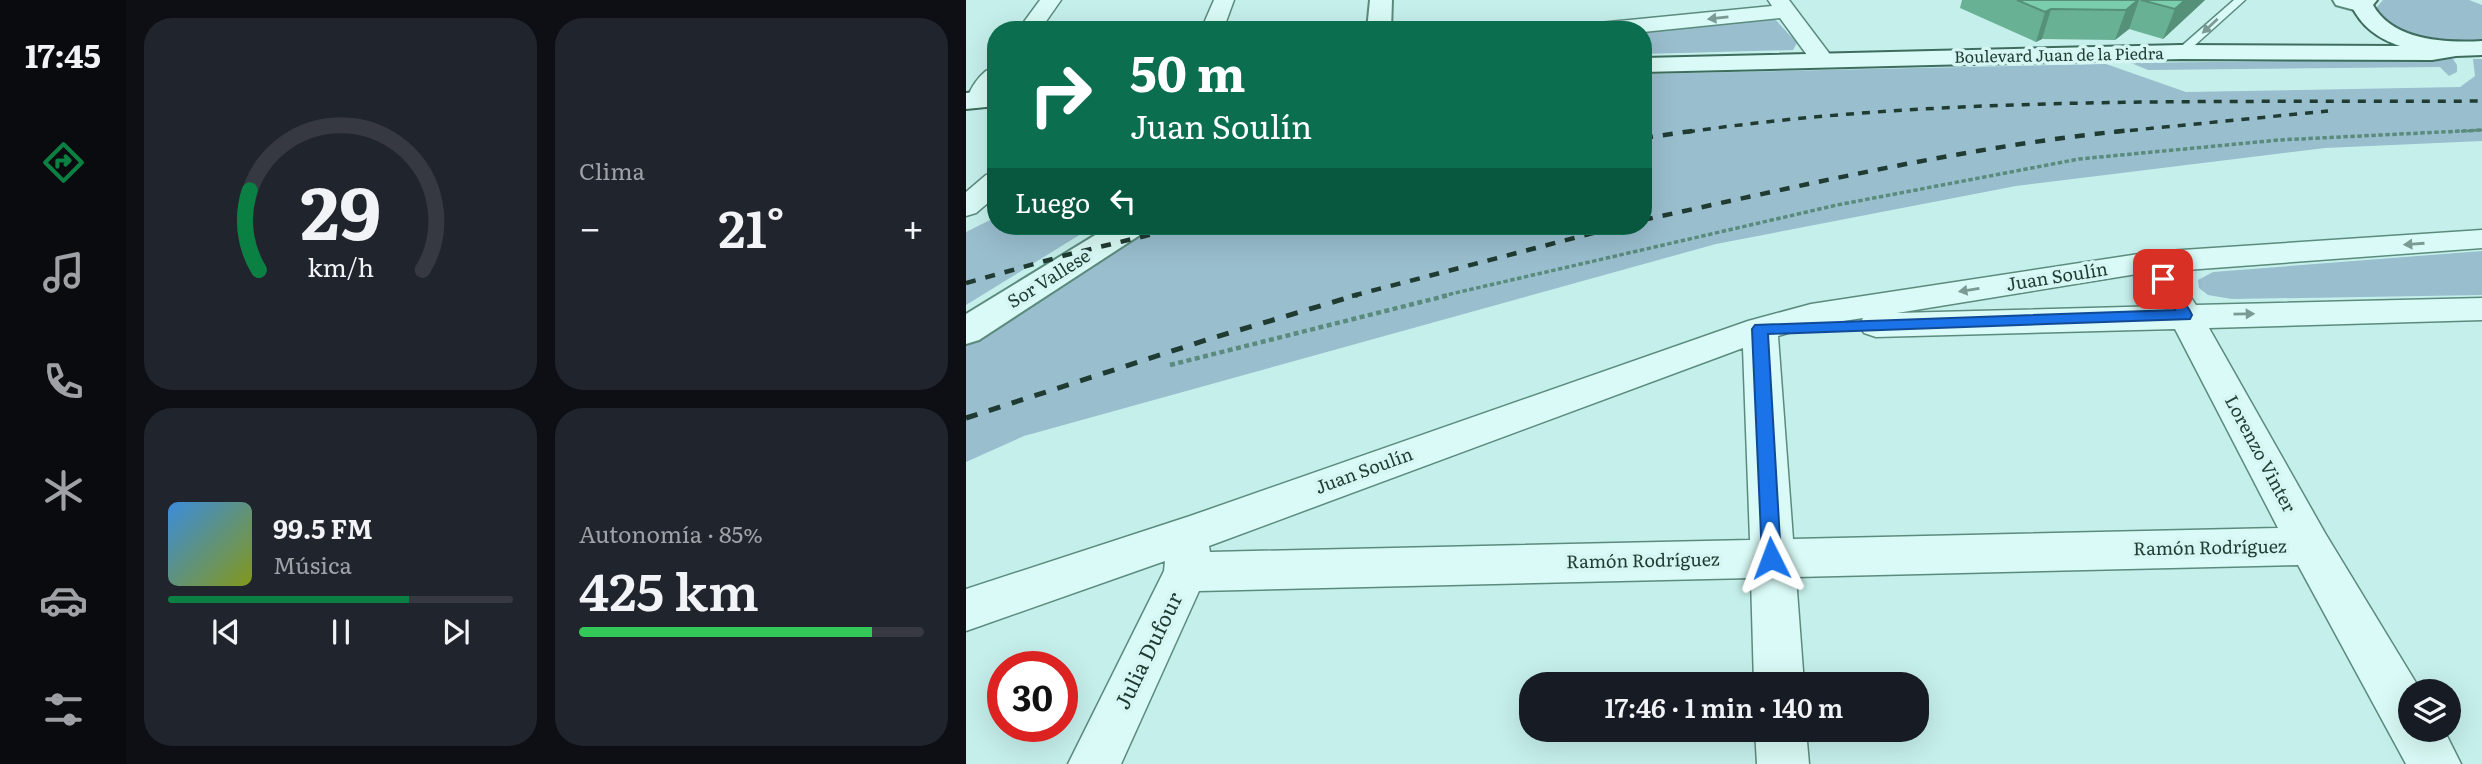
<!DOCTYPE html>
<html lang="es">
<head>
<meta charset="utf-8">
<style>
	:root { --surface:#171b24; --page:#20242c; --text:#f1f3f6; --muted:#9ea1a6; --line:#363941; --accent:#0b8043 }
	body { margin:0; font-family:Literata,serif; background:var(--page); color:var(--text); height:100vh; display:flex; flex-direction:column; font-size:26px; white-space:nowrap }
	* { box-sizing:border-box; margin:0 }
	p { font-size:23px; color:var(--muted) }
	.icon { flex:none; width:38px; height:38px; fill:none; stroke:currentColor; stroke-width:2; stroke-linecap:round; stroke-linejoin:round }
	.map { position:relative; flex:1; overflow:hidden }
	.sheet { display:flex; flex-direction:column; gap:18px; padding:18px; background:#0d0f14; width:840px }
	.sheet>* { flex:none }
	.top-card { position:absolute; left:21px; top:21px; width:665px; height:214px; border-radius:28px; box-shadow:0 7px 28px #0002; background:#0b6e4f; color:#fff; overflow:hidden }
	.buttons { position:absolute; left:1432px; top:679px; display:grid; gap:14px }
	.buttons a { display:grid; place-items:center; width:63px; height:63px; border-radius:50%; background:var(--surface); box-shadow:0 7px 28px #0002; font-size:35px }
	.speed { position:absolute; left:21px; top:651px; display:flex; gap:14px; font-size:35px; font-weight:700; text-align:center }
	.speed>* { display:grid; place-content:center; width:91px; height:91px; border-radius:50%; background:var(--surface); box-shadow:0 7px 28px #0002; line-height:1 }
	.speed .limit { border:10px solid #d22; background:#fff; color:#111 }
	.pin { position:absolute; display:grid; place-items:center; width:60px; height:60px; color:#fff; margin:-30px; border-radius:14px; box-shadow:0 4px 10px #0006 }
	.me { position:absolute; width:77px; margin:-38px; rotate:357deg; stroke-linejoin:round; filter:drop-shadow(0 0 5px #0008) }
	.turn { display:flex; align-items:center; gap:24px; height:147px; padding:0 28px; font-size:32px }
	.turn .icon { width:91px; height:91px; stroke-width:2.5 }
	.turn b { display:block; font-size:49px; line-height:60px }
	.then { display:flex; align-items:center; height:66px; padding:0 28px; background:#0003; gap:14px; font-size:26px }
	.big { font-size:52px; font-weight:600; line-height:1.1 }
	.sheet .tile { flex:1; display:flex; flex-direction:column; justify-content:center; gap:10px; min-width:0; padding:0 24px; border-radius:28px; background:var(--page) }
	.sheet .dial { align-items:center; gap:0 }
	.dial svg { height:182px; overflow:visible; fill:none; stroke:var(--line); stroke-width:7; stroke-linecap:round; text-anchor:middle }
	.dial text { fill:var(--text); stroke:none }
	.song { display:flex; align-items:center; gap:21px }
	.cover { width:84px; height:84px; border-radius:10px; background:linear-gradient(135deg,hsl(210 70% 55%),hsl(70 70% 35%)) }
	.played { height:7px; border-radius:4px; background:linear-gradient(90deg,var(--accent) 70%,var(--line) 70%) }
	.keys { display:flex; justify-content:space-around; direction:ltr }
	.heat { display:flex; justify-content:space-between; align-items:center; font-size:38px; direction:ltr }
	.charge { height:10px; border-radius:5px; background:linear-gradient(90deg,#34c759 85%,var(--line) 0) }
	.sheet .tiles { flex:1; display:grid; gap:18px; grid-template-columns:repeat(2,1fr) }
	.trip { position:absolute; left:553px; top:672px; width:410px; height:70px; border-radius:28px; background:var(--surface); box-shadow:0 7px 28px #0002; font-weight:600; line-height:70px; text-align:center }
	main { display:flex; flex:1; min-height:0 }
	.tab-bar { display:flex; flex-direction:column; width:126px; justify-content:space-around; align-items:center; background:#090b0e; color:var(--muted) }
	.tab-bar .icon { width:49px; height:49px }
	.tab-bar .selected { color:var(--accent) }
	.tab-bar b { font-size:32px; color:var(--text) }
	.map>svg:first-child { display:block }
</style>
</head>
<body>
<main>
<nav class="tab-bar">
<b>17:45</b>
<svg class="icon selected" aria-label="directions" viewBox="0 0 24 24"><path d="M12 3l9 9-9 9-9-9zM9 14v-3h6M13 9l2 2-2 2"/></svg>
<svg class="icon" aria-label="music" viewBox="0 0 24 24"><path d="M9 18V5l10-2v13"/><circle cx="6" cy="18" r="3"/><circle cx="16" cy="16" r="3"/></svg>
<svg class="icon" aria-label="phone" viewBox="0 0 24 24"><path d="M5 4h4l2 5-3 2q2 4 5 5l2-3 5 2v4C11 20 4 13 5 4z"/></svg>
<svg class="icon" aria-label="climate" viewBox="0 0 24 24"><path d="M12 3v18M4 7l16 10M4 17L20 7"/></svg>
<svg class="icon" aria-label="car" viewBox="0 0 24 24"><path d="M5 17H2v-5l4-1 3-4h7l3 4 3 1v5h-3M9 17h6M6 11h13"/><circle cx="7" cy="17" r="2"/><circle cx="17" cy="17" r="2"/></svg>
<svg class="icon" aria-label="filters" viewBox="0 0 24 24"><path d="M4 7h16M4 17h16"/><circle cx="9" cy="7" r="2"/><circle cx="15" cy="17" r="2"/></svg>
</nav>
<section class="sheet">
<div class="tiles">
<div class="tile dial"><svg viewBox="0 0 100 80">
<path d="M14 69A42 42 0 1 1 86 69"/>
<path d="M14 69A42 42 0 0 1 10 34" stroke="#0b8043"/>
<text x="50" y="56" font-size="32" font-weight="700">29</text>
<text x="50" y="72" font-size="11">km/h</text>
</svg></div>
<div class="tile"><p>Clima</p>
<div class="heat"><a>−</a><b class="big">21°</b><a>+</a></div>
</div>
<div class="tile">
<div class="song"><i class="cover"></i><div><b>99.5 FM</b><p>Música</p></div></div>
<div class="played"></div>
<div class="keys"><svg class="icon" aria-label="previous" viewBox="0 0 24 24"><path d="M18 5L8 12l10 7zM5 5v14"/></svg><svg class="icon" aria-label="pause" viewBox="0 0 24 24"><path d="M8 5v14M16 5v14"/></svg><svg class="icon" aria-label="next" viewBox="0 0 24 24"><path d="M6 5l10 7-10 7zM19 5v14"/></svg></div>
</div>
<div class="tile"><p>Autonomía · 85%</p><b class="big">425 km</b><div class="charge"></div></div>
</div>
</section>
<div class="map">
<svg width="1516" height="764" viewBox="0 0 1516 764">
	<rect width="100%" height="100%" fill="#c5efeb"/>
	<path fill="#99bece" d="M1417,0H1503L1516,5V42C1480,46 1437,40 1411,12V7Z
		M807,17L831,43L827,50L677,54V30Z
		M1487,59L1491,65V72L1483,76L1474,67L1182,70L1165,63Z
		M1507,59H1516V141L1359,148L1050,186L750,244L58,436L0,462V345L185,226H677V74L1140,64L1220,92L1494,87L1509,76Z
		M30,217V226H128L0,305V232Z
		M1516,251V295L1266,299L1242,295L1233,288L1232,280L1247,272Z"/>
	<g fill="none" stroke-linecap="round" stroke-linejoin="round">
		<defs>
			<path id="service" d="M1268,0H1279L1219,54H1211V50Z"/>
			<path id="minor" d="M74,0H95L74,30H52Z
				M248,0H268L257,30H235Z
				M802,0H823L869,61L865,66H849L814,18L677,32V30H622L625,25L633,23L806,6Z
				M30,66V90L19,105L10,108L1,105C0,92 16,69 30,66Z
				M30,173V196L10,213L0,216V192L20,175Z
				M1516,230V248L1207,271L1230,305L1516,298V320L1243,328L1359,533L1455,691H1444V730H1478L1495,764H1440L1332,565L830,577L838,684H788L785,578L233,591L155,764H102L198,571L199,561L0,631V589L224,516L782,321L845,304L1186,252ZM1177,273L1197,306L931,313ZM897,318L893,325L898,333L910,337L1209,329L1312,528L827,539L812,336L845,326ZM777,348L784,540L244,552L243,546Z
				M789,730H840L843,764H791Z"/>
			<path id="tertiary" d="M404,0H426L425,30H401Z
				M1367,0H1403L1407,5L1404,10L1396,12L1370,5Z
				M144,226H182L177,233L13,340L0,344V314Z"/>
			<path id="secondary" d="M1388,0H1411L1407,5C1427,41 1480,43 1516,41V55L1490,56L1466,60L1215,59L677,72V58L1215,45L1434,46C1411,38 1396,27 1385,5Z
				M30,90V106L0,109V93Z"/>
		</defs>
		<use href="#service" stroke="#5b8b7d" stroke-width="3"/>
		<use href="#minor" stroke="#5b8b7d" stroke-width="3"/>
		<use href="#tertiary" stroke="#5b8b7d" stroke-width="4"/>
		<use href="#secondary" stroke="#3e6d5e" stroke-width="4"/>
		<path stroke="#5b8b7d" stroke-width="2.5" stroke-dasharray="3.5 2.5" stroke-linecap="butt" d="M1483,132L1516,130"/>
		<path stroke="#5b8b7d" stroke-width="3.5" stroke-dasharray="4.5 2.5" stroke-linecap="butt" d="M476,296L871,205L1113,159L1313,140L1516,130"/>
		<path stroke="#5b8b7d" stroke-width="4.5" stroke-dasharray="5 3.5" stroke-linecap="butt" d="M204,365L483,295"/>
		<use href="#service" fill="#d9faf6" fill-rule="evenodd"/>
		<use href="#minor" fill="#d9faf6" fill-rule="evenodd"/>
		<use href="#tertiary" fill="#d9faf6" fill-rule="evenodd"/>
		<use href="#secondary" fill="#d9faf6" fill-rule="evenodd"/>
		<path stroke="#1f3b32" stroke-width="3.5" stroke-dasharray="8 8" stroke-linecap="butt" d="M721,132C983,94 1252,103 1516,101
			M1148,132L1362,111"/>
		<path stroke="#1f3b32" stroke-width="4.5" stroke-dasharray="10 10" stroke-linecap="butt" d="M677,138L733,130
			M677,220C839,185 1001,146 1166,130
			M0,283L104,254L221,226
			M386,296L654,226"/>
		<path stroke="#1f3b32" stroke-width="5" stroke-dasharray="12 12" stroke-linecap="butt" d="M0,418L243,339L391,295"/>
	</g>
	<path fill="#69b195" d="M996,0H1239L1197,39L1163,29L1149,40L1076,39L1070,42L994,8Z"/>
	<path fill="#559079" d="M1173,0L1163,29L1149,40L1160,10Z
		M1219,0H1239L1197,39L1209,9Z
		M1085,9L1076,39L1070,42L1079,12Z"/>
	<path fill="#7acead" stroke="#559079" stroke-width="2" d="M1051,0H1172L1160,10L1085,9L1079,12Z
		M1175,0H1219L1209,9Z"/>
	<defs><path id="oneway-solid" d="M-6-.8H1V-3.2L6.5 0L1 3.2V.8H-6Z" transform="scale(1.75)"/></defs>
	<g fill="#7c9a94">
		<use href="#oneway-solid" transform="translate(752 18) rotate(174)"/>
		<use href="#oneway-solid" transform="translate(1244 26) rotate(137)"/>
		<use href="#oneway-solid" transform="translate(1448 244) rotate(176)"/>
		<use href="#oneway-solid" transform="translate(1003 290) rotate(171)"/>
		<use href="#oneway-solid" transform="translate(1278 314) rotate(-1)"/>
	</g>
	<path fill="#1a73e8" stroke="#114b97" stroke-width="2" d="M1197,275L1202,276L1224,311L1226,315L1224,319L802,334L815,558L812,564L805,567L799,564L796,558L786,329L789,325L1209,310L1190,279Z"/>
	<g text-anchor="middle" stroke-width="7" stroke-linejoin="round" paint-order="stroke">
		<g font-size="16" fill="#1f3b32" stroke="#d5f6f3">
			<text transform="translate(1093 55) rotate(-1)" y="6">Boulevard Juan de la Piedra</text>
		</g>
		<g font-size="18" fill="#1f3b32" stroke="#d5f6f3">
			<text transform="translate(1091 277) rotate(-9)" y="6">Juan Soulín</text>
			<text transform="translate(83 279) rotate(-32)" y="6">Sor Vallese</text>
			<text transform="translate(1294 454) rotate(62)" y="6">Lorenzo Vinter</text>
			<text transform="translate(398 471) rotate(-20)" y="6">Juan Soulín</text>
			<text transform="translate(1244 548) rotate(-1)" y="6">Ramón Rodríguez</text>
			<text transform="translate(677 561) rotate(-1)" y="6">Ramón Rodríguez</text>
		</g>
		<g font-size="21" fill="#1f3b32" stroke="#d5f6f3">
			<text transform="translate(183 651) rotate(-64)" y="7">Julia Dufour</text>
		</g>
	</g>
</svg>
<div class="buttons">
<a><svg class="icon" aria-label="layers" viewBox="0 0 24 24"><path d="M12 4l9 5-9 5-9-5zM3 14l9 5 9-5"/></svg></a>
</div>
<div class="speed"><div class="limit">30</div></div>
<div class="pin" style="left:1197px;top:279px;background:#d93025"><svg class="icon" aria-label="arrive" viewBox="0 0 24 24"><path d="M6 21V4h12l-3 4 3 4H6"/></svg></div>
<svg class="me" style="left:805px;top:558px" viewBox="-20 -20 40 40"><path d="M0-17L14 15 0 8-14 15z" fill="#1a73e8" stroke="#fff" stroke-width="4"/></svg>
<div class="trip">17:46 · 1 min · 140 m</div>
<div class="top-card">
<div class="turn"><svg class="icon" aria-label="right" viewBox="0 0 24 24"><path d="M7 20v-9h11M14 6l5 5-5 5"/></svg><div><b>50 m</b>Juan Soulín</div></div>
<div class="then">Luego<svg class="icon" aria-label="left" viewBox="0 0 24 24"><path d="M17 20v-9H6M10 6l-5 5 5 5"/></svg></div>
</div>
</div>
</main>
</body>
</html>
